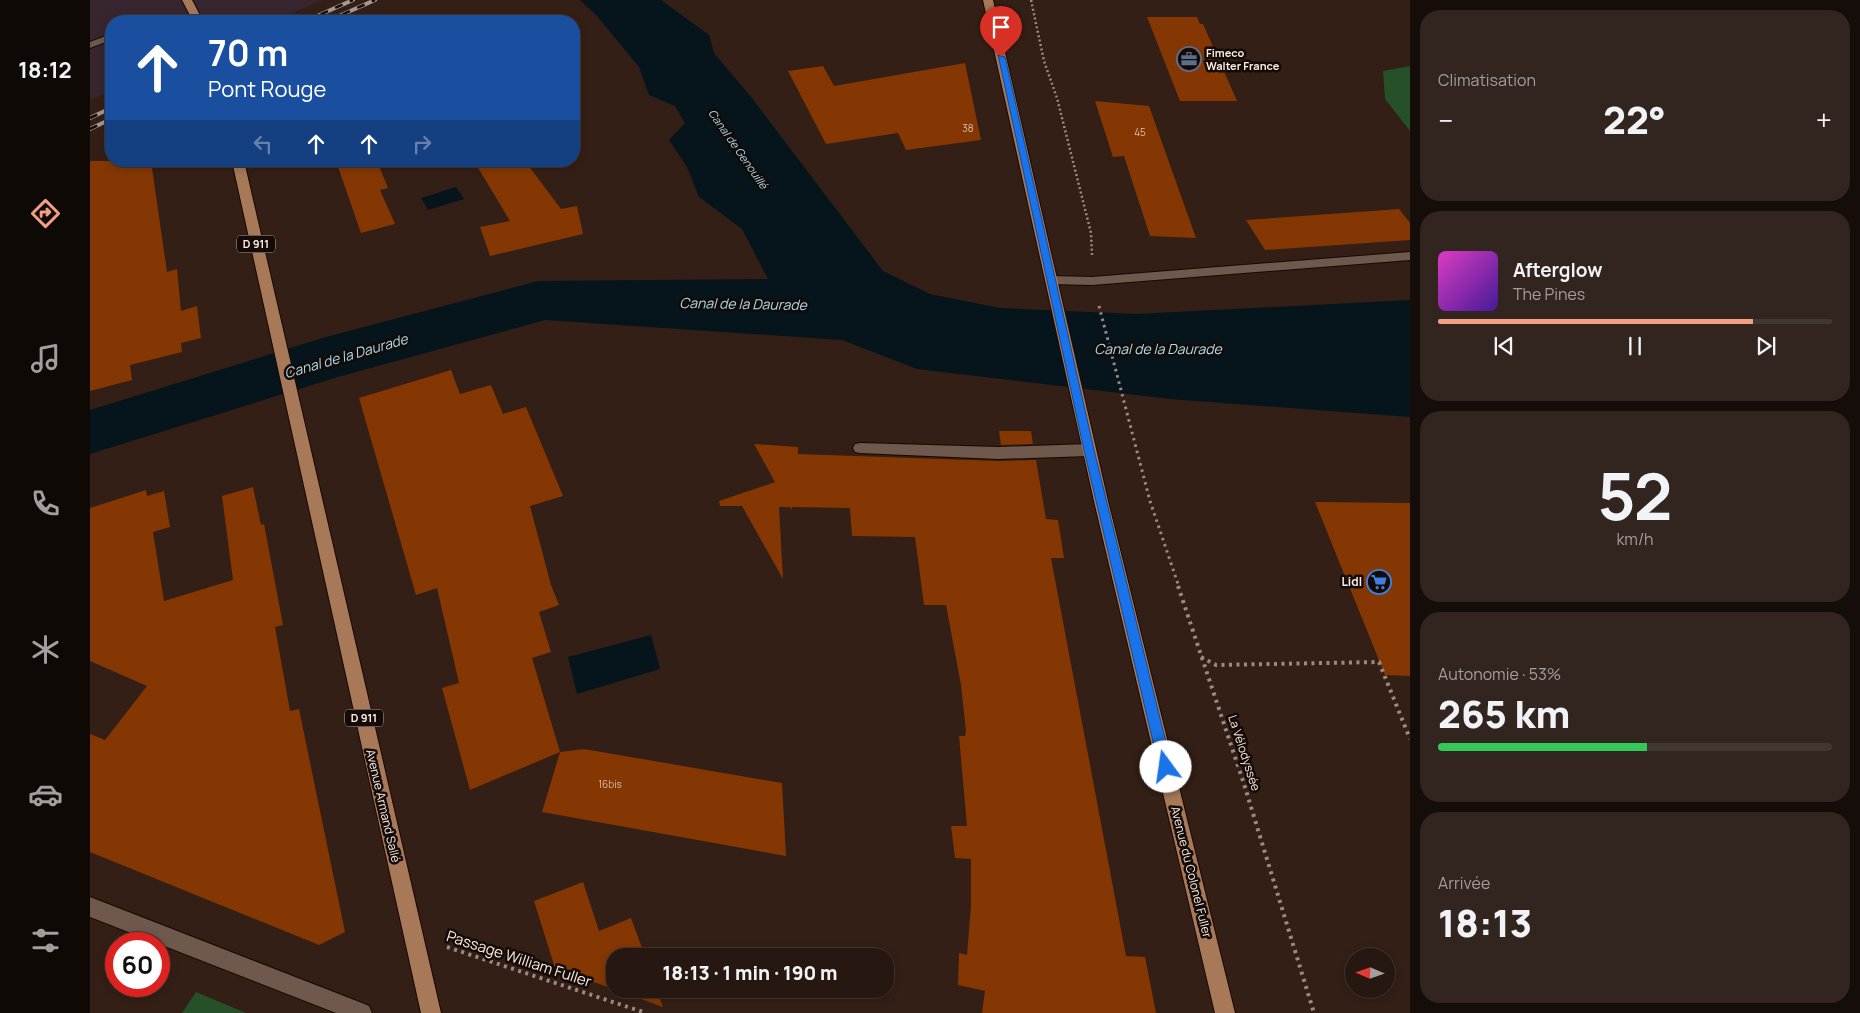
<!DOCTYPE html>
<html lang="fr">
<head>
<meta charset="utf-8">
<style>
	:root { --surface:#261710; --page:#32241e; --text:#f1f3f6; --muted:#a49f9f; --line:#423630; --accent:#f39f85 }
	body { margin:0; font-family:Manrope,sans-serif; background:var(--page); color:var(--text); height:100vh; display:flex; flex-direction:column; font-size:19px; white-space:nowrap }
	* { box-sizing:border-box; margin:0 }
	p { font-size:16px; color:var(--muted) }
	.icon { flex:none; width:28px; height:28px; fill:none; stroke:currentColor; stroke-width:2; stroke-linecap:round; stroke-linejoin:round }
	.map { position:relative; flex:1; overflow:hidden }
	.drawer { display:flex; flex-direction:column; gap:10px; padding:10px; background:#150d09; width:450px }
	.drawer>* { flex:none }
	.hud { position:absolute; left:15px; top:15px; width:475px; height:152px; border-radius:20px; box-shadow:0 2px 8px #0003,0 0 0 1px var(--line); background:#1a4fa0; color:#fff; overflow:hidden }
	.needle { width:32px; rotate:272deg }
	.controls { position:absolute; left:1255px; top:948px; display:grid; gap:10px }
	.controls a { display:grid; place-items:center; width:50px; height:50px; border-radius:50%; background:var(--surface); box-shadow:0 2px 8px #0003,0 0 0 1px var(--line); font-size:25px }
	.speed { position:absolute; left:15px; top:932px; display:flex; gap:10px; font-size:25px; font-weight:700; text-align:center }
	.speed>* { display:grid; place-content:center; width:65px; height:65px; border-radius:50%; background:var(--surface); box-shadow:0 2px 8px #0003,0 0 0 1px var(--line); line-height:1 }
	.speed .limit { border:8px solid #d22; background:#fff; color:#111 }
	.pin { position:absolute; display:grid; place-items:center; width:42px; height:42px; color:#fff; margin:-51px -21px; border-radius:50% 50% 50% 0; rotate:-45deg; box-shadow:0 0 5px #0007 }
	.pin .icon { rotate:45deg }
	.me { position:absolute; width:55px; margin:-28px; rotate:346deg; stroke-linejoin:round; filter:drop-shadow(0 0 4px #0008) }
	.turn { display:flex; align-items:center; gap:18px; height:105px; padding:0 20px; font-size:22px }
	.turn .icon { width:65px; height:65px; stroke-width:2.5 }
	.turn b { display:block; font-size:35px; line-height:42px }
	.lanes { display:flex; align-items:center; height:48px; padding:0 20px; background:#0003; justify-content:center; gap:25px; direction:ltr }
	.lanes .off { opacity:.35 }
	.big { font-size:38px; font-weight:800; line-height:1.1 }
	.drawer .card { flex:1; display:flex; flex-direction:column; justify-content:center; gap:8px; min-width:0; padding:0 18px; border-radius:20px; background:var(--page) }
	.drawer .dial { align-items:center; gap:0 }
	.dial b { font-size:65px; line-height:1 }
	.song { display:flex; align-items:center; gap:15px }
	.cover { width:60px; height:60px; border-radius:8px; background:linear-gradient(135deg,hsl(310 70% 55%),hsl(260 70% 35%)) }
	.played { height:5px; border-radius:2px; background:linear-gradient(90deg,var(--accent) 80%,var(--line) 80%) }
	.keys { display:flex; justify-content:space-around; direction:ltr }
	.heat { display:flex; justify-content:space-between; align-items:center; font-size:28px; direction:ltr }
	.charge { height:8px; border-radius:4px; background:linear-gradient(90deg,#34c759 53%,var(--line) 0) }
	.trip { position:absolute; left:516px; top:948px; width:288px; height:50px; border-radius:20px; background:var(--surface); box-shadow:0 2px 8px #0003,0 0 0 1px var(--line); font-weight:800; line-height:50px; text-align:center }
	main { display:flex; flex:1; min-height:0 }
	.menu { display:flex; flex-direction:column; width:90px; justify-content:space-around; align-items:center; background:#0f0906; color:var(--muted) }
	.menu .icon { width:35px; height:35px }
	.menu .active { color:var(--accent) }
	.menu b { font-size:22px; color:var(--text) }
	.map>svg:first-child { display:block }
</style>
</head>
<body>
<main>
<nav class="menu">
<b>18:12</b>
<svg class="icon active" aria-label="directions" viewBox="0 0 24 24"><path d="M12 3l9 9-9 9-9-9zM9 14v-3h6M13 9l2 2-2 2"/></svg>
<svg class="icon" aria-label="music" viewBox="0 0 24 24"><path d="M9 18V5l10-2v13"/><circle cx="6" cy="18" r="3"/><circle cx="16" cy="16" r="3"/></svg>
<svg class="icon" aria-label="phone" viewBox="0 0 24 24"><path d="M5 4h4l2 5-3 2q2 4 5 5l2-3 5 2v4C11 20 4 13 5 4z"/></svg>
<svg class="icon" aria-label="climate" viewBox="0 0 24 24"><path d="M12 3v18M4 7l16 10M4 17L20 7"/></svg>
<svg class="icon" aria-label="car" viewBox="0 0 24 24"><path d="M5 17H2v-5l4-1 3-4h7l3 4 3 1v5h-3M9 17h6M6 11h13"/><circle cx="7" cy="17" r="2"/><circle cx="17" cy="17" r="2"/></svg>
<svg class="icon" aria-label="filters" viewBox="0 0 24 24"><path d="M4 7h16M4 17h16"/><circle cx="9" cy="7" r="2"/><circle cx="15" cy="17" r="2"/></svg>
</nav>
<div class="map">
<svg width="1320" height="1013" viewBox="0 0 1320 1013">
	<rect width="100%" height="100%" fill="#331f15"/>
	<path fill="#37262f" d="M0,0H233L184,21H21V91L0,100Z"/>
	<path fill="#265128" d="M1320,66V131L1295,99L1293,71Z
		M106,992L156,1013H92Z"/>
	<path fill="#06151b" d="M490,0H571L619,35L624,53L661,97L793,271L840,294L910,308L1046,314L1320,300V417L1080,399L827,369L752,340L455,320L248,377L0,454V410L236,337L448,281L678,279L652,229L609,197L597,167L579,140L595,123L585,106L559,95L549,67L507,16Z
		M366,187L374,199L338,210L331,198Z
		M561,635L570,669L487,694L478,657Z"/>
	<path fill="#843703" d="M1057,17H1107L1110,24H1113L1147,101H1090Z
		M875,63L891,140L816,150L808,133L736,144L698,71L733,66L744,86Z
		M1005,101L1059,106L1106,238L1060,236L1034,156L1023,157Z
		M0,161H61L77,272L87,269L91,311L107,306L111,338L91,343L92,352L40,365L42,380L0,391Z
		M246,161H287L298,188L290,190L305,224L271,233Z
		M384,161H435L471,209L487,206L493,234L400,256L390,227L420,221Z
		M1309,209L1320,223V240L1175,250L1156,220Z
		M361,370L370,394L401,385L413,414L436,407L473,496L440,506L461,585L469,605L449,612L461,652L442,658L470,752L380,790L352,688L369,683L347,588L326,595L269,398Z
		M909,431H941L943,444L911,445Z
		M664,444L708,447V454L908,461L946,460L956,519L968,520L974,558H961L1036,956L1055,957L1066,1013H892L895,991L868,985L869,953L877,955L881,906V859L865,858L861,826H877L869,736H875L876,732L871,685L856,605H834L825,537L762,536L760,508L702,507L701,510L700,507H689L693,579L652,506H630L629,501L685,482Z
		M163,487L171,525L174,524L193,625L185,627L200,711L209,709L255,932L229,945L0,852V734L15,740L57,686L0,661V508L56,490L57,496L74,491L80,527L63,532L74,601L143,580L132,496Z
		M1225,502L1320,503V676L1295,675Z
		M494,749L692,783L696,856L452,812L470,752Z
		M493,882L509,931L541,918L555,956H525V989H566L573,1007L465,968L444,901Z"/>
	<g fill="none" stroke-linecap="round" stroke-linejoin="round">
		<defs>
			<path id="lane" d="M21,34V40L0,48V42Z
				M1320,252V260L1002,285L961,284L955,280L961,276L1002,277Z
				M770,443L908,447L999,444L1004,446L1006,450L1004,454L999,456L908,459L770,453L765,452L763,448L765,444Z"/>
			<path id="street" d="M0,897L272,1003L279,1006L282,1013H246L0,917Z"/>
			<path id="primary" d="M92,0H102L113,21H103Z
				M893,0H903L1018,501L1145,1013H1125L1004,501Z
				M142,161H154L351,1013H331Z"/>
		</defs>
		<use href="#lane" stroke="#1a0802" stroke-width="2"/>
		<use href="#street" stroke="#1a0802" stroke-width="2"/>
		<use href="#primary" stroke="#1a0802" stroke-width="2"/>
		<path stroke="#9c8a82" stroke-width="2.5" stroke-dasharray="2 2.5" stroke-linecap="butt" d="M941,0L954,61L967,98L1001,233L1002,255"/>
		<path stroke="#9c8a82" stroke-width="3" stroke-dasharray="2.5 4" stroke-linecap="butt" d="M1009,306L1060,501L1089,587"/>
		<path stroke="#9c8a82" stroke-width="4" stroke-dasharray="3 4.5" stroke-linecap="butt" d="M1088,586L1154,784L1224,1013
			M1111,657L1126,665L1289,662L1320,739
			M357,947L556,1013"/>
		<use href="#lane" fill="#6f584c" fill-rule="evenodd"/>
		<use href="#street" fill="#6f584c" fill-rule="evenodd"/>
		<use href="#primary" fill="#a77959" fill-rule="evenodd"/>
		<defs>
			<path id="rail" d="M216,21L263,0
				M238,21L285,0
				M0,118L21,108
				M0,129L21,119"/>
		</defs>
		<use href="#rail" stroke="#a89790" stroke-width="4"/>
		<use href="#rail" stroke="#140b07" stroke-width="2.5" stroke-dasharray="8" stroke-linecap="butt"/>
	</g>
	<path fill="#1a73e8" stroke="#114b97" d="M908,55L915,57L1004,450L1082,767L1080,771L1076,773L1071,771L1069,767L994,450Z"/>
	<defs>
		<symbol id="office-ring" viewBox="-11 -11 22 22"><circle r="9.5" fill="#140b07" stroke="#5c6f8a" stroke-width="1.5"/><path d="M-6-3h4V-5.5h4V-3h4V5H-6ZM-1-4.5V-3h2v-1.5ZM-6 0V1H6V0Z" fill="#5c6f8a"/></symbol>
		<symbol id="supermarket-ring" viewBox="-11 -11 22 22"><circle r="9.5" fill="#140b07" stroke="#3f7fe0" stroke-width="1.5"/><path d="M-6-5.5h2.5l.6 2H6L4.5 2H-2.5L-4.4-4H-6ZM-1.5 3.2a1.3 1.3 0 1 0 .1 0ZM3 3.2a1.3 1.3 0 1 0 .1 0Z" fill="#3f7fe0"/></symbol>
	</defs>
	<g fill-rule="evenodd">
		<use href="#office-ring" x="1085" y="45" width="28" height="28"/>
		<use href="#supermarket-ring" x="1275" y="568" width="28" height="28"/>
	</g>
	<g text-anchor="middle" stroke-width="5" stroke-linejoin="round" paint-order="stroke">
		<g font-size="10" fill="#dcbeac">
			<text x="878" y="132">38</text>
			<text x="1050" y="136">45</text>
			<text x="520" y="788">16bis</text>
		</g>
		<g font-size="11" font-weight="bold" fill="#faebe5" stroke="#140b07" text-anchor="start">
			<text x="1116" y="57">Fimeco<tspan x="1116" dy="13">Walter France</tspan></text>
		</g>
		<g font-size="11" font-style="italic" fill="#aaddf1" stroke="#140b07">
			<text transform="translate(648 149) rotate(55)" y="4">Canal de Genouillé</text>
		</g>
		<g fill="#140b07" stroke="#b5a8a2" stroke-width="1">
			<rect x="147" y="235.5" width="38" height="17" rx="4"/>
			<rect x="255" y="709.5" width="38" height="17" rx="4"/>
		</g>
		<g font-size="11" font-weight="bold" fill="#faebe5">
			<text x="166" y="248">D 911</text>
			<text x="274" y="722">D 911</text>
		</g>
		<g font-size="12" font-weight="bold" fill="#faebe5" stroke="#140b07" text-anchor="end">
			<text x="1272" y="586">Lidl</text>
		</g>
		<g font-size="12" fill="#faebe5" stroke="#140b07">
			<text transform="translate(1154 753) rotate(72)" y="4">La Vélodyssée</text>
			<text transform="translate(293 806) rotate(77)" y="4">Avenue Armand Sallé</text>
			<text transform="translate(1101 872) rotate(76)" y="4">Avenue du Colonel Fuller</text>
		</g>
		<g font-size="14" font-style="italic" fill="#aaddf1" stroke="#140b07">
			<text transform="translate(653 304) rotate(1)" y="5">Canal de la Daurade</text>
			<text x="1068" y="354">Canal de la Daurade</text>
			<text transform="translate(256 356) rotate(-16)" y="5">Canal de la Daurade</text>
		</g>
		<g font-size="15" fill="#faebe5" stroke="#140b07">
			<text transform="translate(429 959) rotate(18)" y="5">Passage William Fuller</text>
		</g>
	</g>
</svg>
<div class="controls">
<a><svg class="needle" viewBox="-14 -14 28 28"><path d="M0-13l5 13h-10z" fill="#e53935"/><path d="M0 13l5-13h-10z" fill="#a49f9f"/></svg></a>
</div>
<div class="speed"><div class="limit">60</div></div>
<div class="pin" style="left:911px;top:57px;background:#d93025"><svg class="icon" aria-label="arrive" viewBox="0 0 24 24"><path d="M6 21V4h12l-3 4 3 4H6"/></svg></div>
<svg class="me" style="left:1076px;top:767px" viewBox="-20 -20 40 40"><circle r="19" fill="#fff"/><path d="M0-13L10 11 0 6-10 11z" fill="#1a73e8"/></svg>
<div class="trip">18:13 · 1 min · 190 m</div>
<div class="hud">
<div class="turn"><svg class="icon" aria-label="ahead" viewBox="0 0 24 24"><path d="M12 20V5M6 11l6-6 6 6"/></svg><div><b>70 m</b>Pont Rouge</div></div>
<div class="lanes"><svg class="icon off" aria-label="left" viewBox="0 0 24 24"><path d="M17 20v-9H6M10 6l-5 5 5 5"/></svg><svg class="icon" aria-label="ahead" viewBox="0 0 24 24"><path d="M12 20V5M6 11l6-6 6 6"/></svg><svg class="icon" aria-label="ahead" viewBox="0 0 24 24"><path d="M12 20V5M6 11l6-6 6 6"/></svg><svg class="icon off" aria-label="right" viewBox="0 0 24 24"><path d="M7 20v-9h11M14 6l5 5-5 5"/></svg></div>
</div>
</div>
<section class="drawer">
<div class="card"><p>Climatisation</p>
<div class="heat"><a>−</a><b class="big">22°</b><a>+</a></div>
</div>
<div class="card">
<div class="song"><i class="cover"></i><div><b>Afterglow</b><p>The Pines</p></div></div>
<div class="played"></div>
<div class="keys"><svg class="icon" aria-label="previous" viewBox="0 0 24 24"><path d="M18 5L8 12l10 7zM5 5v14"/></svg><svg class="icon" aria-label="pause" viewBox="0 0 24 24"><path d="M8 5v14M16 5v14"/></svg><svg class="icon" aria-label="next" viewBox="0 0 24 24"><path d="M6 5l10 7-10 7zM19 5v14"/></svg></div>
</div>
<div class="card dial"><b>52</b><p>km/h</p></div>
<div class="card"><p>Autonomie · 53%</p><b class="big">265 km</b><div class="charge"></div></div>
<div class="card"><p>Arrivée</p><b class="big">18:13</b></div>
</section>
</main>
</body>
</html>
